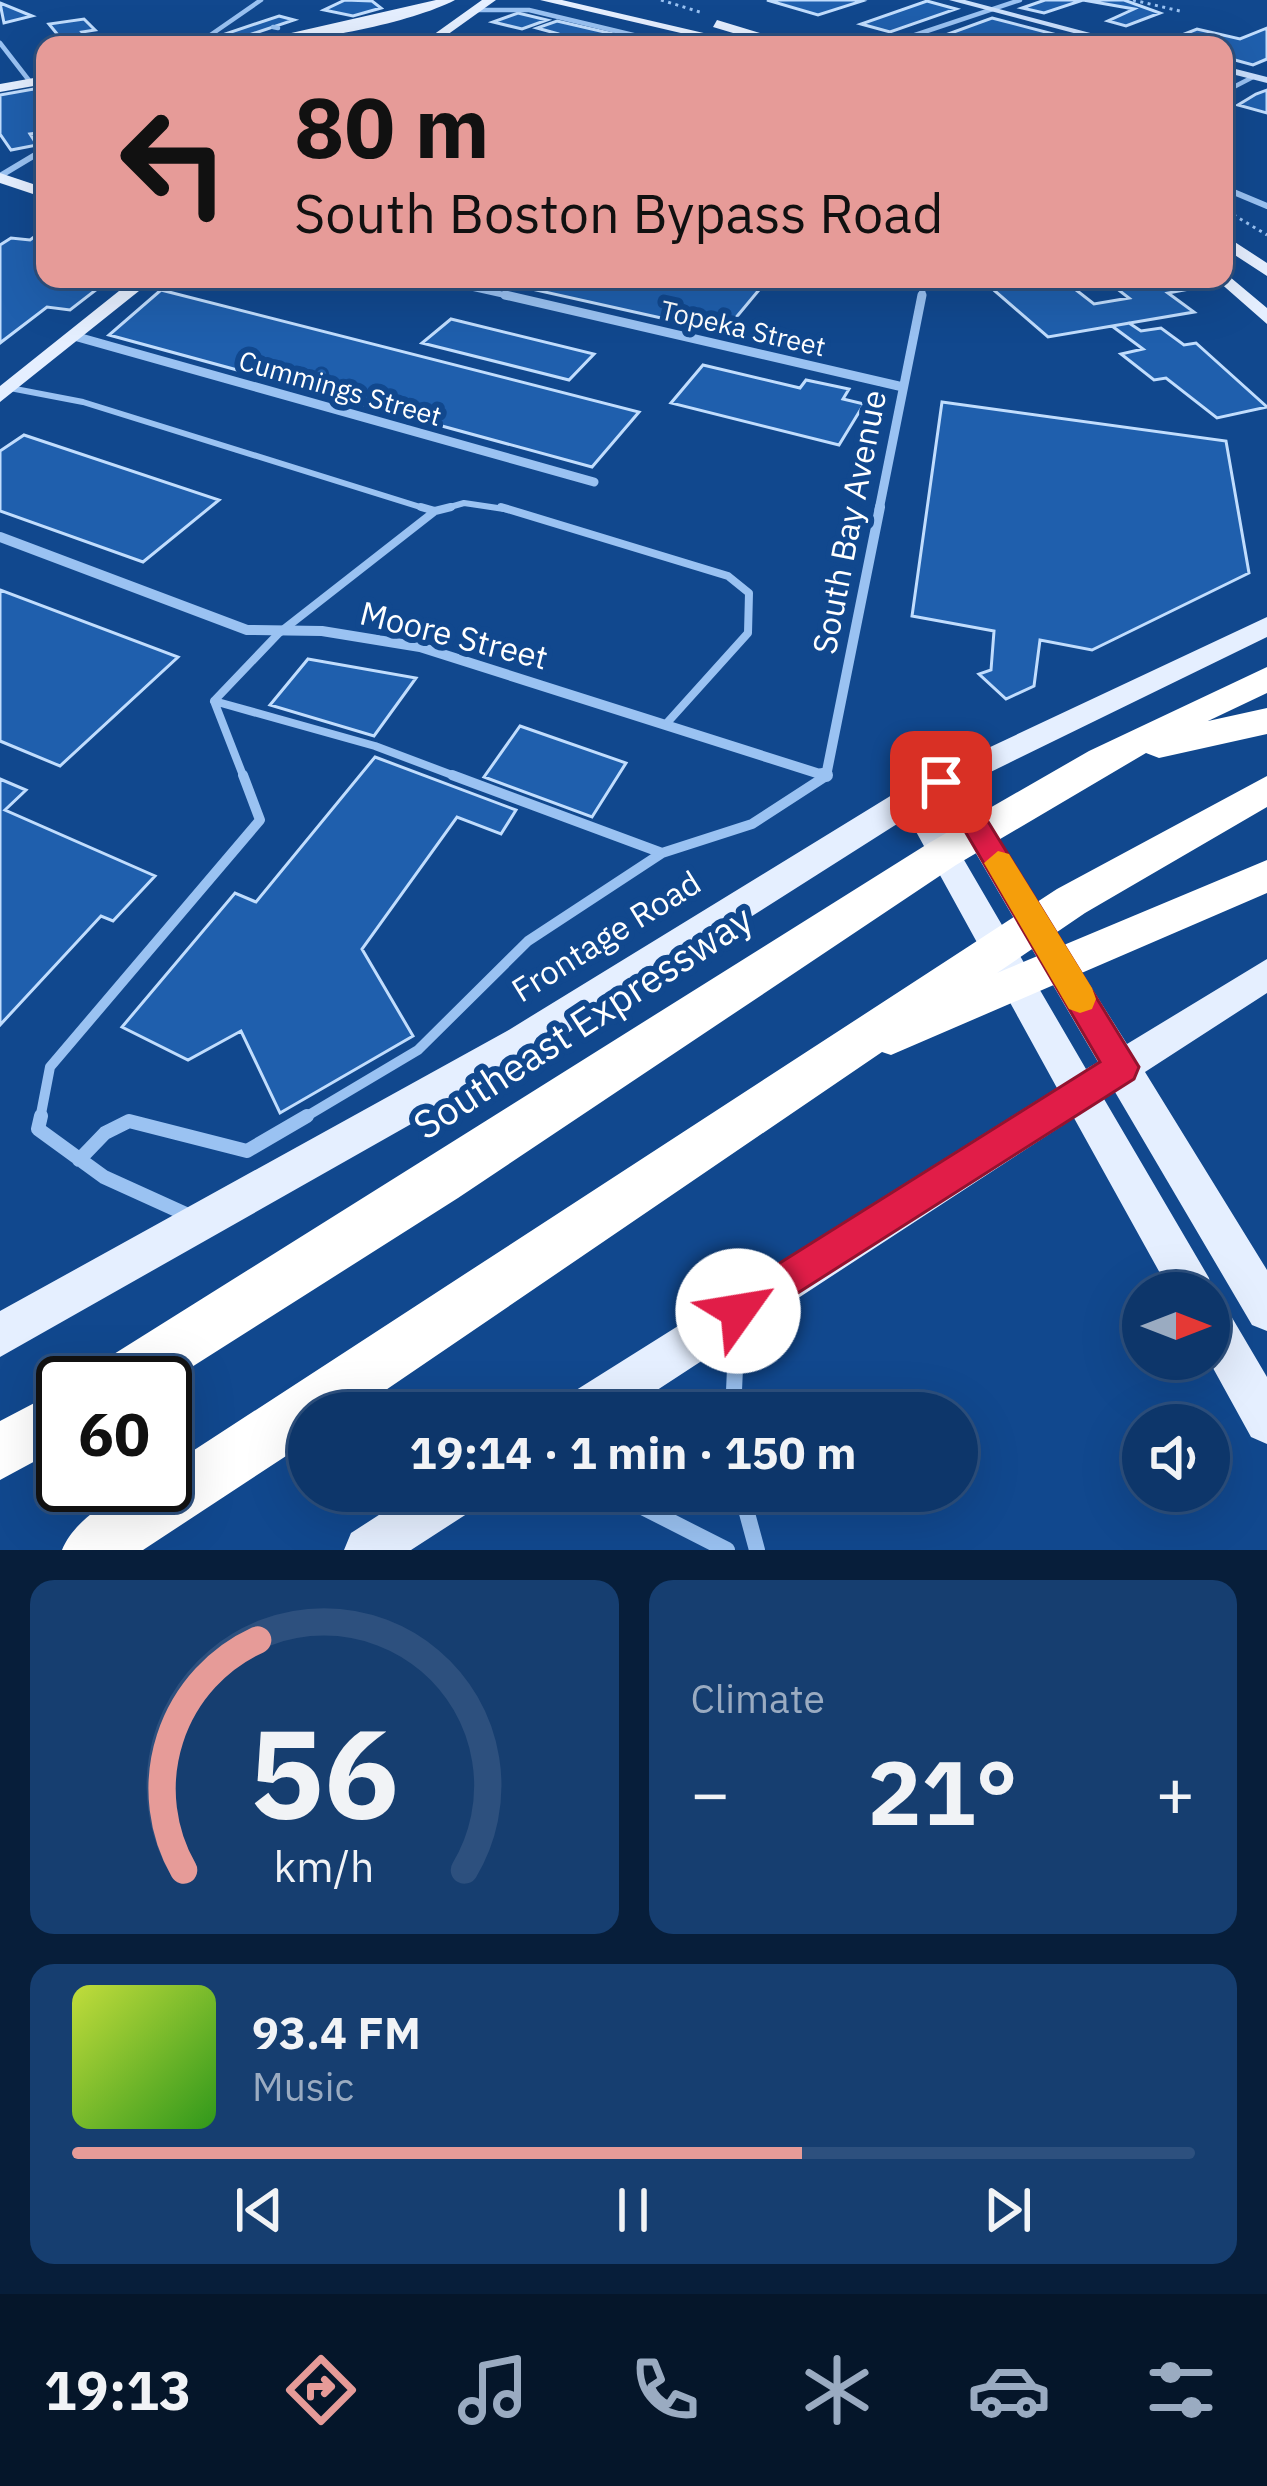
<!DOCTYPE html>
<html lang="en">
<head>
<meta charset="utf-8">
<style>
	:root { --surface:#0d366a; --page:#163e70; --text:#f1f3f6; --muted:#9aabc1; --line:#2d507e; --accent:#e69b98 }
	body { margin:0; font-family:"IBM Plex Sans",sans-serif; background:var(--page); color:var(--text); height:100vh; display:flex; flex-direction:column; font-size:45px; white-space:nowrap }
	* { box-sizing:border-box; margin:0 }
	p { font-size:39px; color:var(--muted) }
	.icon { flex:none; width:66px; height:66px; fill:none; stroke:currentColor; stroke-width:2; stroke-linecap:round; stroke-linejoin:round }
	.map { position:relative; height:1550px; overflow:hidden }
	.details { display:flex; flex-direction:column; gap:30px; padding:30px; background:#071e3a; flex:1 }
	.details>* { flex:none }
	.guide { position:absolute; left:36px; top:36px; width:1197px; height:252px; border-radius:24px; box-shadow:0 12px 48px #0002,0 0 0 3px var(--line); background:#e69b98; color:#111; overflow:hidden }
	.needle { width:78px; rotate:90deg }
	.fabs { position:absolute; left:1122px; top:1272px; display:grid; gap:24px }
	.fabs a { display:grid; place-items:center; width:108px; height:108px; border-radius:50%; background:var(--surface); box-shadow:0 12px 48px #0002,0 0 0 3px var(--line); font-size:60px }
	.speed { position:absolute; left:36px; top:1356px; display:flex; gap:24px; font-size:60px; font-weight:700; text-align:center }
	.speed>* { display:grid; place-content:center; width:156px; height:156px; border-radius:50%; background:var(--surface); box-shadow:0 12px 48px #0002,0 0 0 3px var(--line); line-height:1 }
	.speed .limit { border:6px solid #111; border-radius:18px; background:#fff; color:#111 }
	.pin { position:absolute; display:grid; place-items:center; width:102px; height:102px; color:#fff; margin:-51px; border-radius:24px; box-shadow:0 6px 18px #0006 }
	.me { position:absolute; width:132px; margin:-66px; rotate:58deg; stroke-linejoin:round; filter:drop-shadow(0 0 9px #0008) }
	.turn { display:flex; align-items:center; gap:42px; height:252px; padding:0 60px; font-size:54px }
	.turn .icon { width:156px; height:156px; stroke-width:2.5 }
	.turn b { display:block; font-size:84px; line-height:102px }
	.big { font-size:90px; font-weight:700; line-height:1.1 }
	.details .card { flex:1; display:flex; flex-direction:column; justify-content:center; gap:18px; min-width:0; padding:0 42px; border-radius:24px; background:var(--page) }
	.details .dial { align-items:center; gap:0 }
	.dial svg { height:312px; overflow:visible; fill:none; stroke:var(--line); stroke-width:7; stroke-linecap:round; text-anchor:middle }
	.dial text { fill:var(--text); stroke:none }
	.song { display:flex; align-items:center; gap:36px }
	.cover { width:144px; height:144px; border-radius:18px; background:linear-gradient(135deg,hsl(70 70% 55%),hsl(110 70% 35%)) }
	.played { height:12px; border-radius:6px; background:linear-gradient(90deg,var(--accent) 65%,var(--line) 65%) }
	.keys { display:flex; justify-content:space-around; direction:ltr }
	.heat { display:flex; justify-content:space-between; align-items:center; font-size:66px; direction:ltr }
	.details .tiles { flex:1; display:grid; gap:30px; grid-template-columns:1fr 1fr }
	.card:last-child { grid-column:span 2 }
	.trip { position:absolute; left:288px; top:1392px; width:690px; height:120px; border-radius:60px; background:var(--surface); box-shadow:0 12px 48px #0002,0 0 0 3px var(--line); font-weight:700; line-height:120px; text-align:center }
	.dock { display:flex; height:192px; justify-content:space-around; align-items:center; background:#05162a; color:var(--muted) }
	.dock .icon { width:84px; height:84px }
	.dock .selected { color:var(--accent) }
	.dock b { font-size:54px; color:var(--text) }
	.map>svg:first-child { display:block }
</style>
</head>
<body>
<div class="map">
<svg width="1267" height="1550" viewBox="0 0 1267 1550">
	<rect width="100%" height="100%" fill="#11488e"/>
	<path fill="#1f5fad" stroke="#c1ddfd" stroke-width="3" d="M345,0L372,1L381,8L353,16L324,10Z
		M767,0H858L862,1L818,15Z
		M1045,0H1083L1044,13L1022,8Z
		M1083,0H1124L1160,13L1126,26L1108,21L1134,9Z
		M927,1L956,9L890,32L861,24Z
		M0,3L32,16L4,23Z
		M518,13L547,20L522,29L493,22Z
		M279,16L294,20L243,37L228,33Z
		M992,18L1080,41L918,45Z
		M84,19L95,30L82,32L93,45H66L49,24Z
		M557,21L622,36L569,44L544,37L555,33L537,28Z
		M1267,28V59L1253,65L1224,57V45L1182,35L1197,29L1240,39Z
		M372,35L409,39L401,45H360Z
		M45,87V132L30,134L37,145L11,150L0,134V95Z
		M1267,90V113L1238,105L1256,94Z
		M45,229V279H110L70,310L47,307L0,343V245L11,238L30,240Z
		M503,279H768L724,332L500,282Z
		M981,279H1062L1094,304L1129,298L1107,281L1182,279L1195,288L1168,293L1194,312L1048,337Z
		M161,290L639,412L592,467L109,335Z
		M451,319L594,354L569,380L422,343Z
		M1129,323L1141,331L1161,328L1184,345L1196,343L1267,407L1217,418L1166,378L1154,380L1121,354L1143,349L1112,326Z
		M703,365L800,388L806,380L849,389L843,399L864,404L839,445L671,403Z
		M942,402L1226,441L1249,573L1092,650L1040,640L1034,686L1006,699L979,674L991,670L994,631L912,616Z
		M24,435L219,500L143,562L0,511V451Z
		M0,590L178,657L60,766L0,741Z
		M308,659L416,678L374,736L270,705Z
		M520,726L626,763L592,817L484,777Z
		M375,757L516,810L501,834L457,817L362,949L413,1036L280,1113L241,1031L188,1060L122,1027L235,893L256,902Z
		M0,779L26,790L5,810L155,876L113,921L101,916L0,1025Z"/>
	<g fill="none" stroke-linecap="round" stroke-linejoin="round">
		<path stroke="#9ac2f2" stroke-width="3" stroke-dasharray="3 4.5" stroke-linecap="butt" d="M661,0L703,13
			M1133,0L1184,12
			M1227,211L1267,235"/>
		<path stroke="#9ac2f2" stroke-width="4.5" d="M273,27L278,28
			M505,45L510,41"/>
		<path stroke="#9ac2f2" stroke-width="6" d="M10,388L83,402L430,510
			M440,510L464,503L511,510"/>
		<path stroke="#9ac2f2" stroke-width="8" d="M421,507L435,511
			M501,507L728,576L749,593L748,633L666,724
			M214,701L375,746L460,778
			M244,778L214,701L279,633L435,511L451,507"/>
		<path stroke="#9ac2f2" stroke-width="10" d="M452,775L662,853
			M40,1119L50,1067L260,820L243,775
			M302,1119L418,1050L528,941L662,853L752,824L826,776"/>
		<path stroke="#9ac2f2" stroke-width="14" d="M41,1116L38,1129L104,1177L190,1216
			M79,1160L105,1133L129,1121L247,1151L307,1116"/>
		<path stroke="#9ac2f2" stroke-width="4.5" d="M473,10H529L675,45
			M0,43L31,83
			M196,45L261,0
			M885,45L1020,0
			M1224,92L1253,77"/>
		<path stroke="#9ac2f2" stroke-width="6" d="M0,176L45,149
			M1224,188L1267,206
			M433,279L518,298
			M921,298L925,279"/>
		<path stroke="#9ac2f2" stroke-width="9" d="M505,295L903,387
			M74,336L594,482
			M879,510L922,295"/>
		<path stroke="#9ac2f2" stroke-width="10" d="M0,537L247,630L322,631L420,647L826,776L880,507"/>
		<path stroke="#9ac2f2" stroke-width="14" d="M822,775H826"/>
		<path stroke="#9ac2f2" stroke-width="16" d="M733,1413L737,1324
			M611,1491L727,1550
			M741,1491L757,1550"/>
		<path fill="#c9dffc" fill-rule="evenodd" d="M949,0H965L1136,45H1119Z
			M1224,66L1267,77V83L1224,72Z"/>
		<path fill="#e5efff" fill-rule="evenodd" d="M436,0H455C407,25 294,45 239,45Z
			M482,0H496L433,45H419Z
			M540,0H562L738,41L732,45Z
			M717,20L790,42L792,45H773L713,27Z
			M45,76V84L0,92V84Z
			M0,173L45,188V198L0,183Z
			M1224,235L1267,263V276L1224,248Z
			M1224,272L1267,308V324L1218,281L1224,279Z
			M134,279H154L0,402V386Z
			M1267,617V637L964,785L1127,1044L1267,959V993L1145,1072L1267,1270V1331L1252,1325L1115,1092L1104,1099L1209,1278L1213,1299L1224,1304L1267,1377V1444L1251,1437L1208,1359L1209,1293H1171L1074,1118L622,1413H558L565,1397L1057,1088L908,817L533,1055L0,1357V1311L507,1031L905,787ZM938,798L950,809L1098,1062L1086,1069L939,817L933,801Z
			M416,1491H483L476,1508L411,1550H344L351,1533Z"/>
		<path fill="#fff" fill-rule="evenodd" d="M1267,667V693L1208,721L1267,708V734L1159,758L1146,753L956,865L458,1198L165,1384L90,1383L98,1364L929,843L1089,751Z
			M1267,776V807L1085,913L997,973L1267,860V893L891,1055L882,1052L352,1413H309V1441L143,1550H62C76,1515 128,1485 165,1485V1469L1057,889Z
			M63,1388V1446L0,1480V1421Z"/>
	</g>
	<path fill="#e11d48" stroke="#92132f" stroke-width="3" d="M941,771L971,794L1139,1067L1134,1079L738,1331L724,1325L719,1311L724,1298L1100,1062L952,809L927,782Z"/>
	<path fill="#f59e0b" d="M998,851L1009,854L1092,988L1096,999L1092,1009L1080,1013L1069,1009L984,863Z"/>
	<g text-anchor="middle" stroke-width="12" stroke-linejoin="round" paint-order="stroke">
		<g font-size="27" fill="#fff" stroke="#11488e">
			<text transform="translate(743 329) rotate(13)" y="9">Topeka Street</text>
			<text transform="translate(340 389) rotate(16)" y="9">Cummings Street</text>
		</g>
		<g font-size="33" fill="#fff" stroke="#11488e">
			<text transform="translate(849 522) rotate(-79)" y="12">South Bay Avenue</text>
			<text transform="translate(454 635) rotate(14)" y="12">Moore Street</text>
			<text transform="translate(606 936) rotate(-32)" y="12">Frontage Road</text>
		</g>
		<g font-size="39" fill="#fff" stroke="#11488e">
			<text transform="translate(583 1022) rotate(-33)" y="14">Southeast Expressway</text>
		</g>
	</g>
</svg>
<div class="fabs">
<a><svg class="needle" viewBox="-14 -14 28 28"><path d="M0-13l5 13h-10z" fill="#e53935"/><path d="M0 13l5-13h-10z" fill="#9aabc1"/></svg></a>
<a><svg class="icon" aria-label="sound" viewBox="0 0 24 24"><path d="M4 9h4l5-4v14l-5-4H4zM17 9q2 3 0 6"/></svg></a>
</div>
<div class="speed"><div class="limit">60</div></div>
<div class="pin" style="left:941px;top:782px;background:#d93025"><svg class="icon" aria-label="arrive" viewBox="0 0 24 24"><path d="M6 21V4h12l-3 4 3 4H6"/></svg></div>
<svg class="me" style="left:738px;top:1311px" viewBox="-20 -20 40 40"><circle r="19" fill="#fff"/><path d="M0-13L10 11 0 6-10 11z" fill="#e11d48"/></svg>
<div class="trip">19:14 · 1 min · 150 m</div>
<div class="guide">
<div class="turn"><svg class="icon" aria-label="left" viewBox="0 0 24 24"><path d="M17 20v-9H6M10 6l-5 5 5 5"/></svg><div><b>80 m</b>South Boston Bypass Road</div></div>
</div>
</div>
<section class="details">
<div class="tiles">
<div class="card dial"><svg viewBox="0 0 100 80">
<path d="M14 69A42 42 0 1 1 86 69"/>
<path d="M14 69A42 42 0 0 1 33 10" stroke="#e69b98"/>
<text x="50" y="56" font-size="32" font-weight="700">56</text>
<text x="50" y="72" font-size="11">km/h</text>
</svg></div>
<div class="card"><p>Climate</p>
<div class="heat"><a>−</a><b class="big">21°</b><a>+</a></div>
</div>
<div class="card">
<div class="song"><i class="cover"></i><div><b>93.4 FM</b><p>Music</p></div></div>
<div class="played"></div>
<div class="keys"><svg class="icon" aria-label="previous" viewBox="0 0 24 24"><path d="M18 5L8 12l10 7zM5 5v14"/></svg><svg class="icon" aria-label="pause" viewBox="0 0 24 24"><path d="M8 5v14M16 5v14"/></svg><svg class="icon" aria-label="next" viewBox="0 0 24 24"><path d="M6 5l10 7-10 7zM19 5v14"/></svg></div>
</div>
</div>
</section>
<nav class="dock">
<b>19:13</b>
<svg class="icon selected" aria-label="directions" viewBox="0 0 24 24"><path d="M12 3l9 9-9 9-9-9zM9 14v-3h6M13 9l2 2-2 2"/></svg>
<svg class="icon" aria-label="music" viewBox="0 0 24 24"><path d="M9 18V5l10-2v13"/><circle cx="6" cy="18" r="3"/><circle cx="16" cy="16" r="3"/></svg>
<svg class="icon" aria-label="phone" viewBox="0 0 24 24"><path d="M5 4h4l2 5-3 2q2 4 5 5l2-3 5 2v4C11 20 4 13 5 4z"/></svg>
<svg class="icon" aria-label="climate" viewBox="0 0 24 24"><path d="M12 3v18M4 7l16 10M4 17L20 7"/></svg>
<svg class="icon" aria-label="car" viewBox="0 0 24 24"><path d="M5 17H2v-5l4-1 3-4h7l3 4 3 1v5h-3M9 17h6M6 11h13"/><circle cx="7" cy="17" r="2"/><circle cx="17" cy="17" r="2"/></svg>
<svg class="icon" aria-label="filters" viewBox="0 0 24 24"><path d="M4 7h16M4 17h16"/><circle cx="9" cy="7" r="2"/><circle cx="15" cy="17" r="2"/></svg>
</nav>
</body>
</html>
